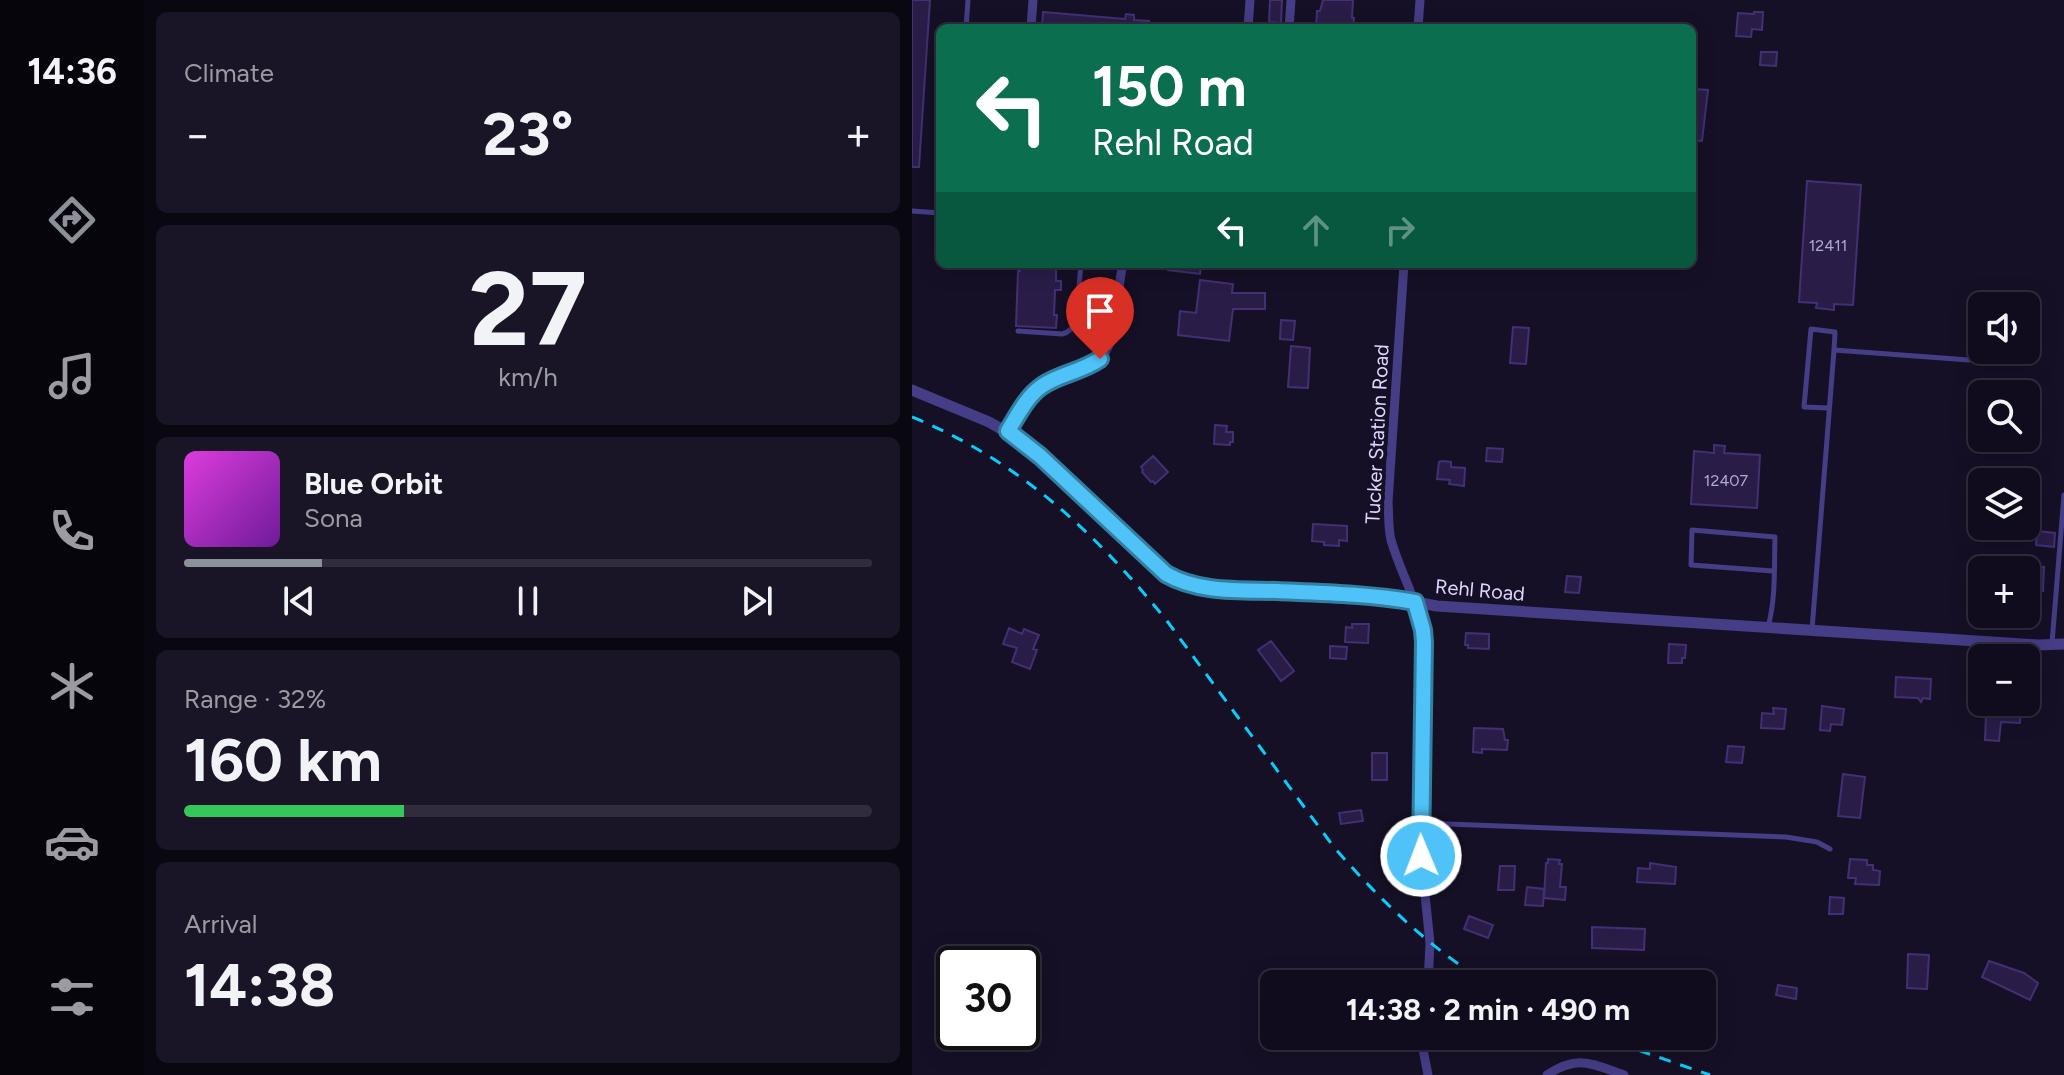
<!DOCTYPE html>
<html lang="en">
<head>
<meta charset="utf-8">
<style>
	:root { --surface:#100c1d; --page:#191526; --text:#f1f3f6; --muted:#9c9ba4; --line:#302c3b; --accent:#8c9099 }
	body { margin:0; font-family:Figtree,sans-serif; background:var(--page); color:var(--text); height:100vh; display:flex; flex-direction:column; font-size:30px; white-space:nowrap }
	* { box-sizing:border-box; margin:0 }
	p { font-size:26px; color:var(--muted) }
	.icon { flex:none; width:44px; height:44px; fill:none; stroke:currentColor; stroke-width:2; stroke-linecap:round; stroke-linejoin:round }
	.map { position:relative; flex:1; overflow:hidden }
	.side { display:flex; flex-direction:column; gap:12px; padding:12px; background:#090710; width:768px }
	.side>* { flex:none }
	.banner { position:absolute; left:24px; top:24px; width:760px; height:244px; border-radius:12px; box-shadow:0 4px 20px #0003,0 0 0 2px var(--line); background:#0b6e4f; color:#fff; overflow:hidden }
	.buttons { position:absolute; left:1056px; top:292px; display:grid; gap:16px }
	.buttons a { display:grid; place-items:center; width:72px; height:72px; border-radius:12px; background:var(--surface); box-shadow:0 4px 20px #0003,0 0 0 2px var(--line); font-size:40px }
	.speed { position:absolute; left:24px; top:946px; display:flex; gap:16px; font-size:40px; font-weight:700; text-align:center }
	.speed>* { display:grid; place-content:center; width:104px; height:104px; border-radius:50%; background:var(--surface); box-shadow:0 4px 20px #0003,0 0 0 2px var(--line); line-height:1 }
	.speed .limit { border:4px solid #111; border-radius:12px; background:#fff; color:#111 }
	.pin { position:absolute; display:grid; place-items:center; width:68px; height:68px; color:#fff; margin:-82px -34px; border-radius:50% 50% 50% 0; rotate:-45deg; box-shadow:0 0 8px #0007 }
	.pin .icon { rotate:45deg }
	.me { position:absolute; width:88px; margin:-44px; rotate:359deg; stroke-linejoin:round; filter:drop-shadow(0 0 6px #0008) }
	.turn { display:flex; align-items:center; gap:28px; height:168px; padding:0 24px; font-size:36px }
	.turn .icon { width:104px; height:104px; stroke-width:2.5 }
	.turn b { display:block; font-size:56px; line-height:68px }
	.lanes { display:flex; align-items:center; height:76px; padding:0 24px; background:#0003; justify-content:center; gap:40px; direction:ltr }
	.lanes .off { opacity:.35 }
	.big { font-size:60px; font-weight:700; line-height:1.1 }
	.side .widget { flex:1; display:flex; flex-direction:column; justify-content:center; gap:12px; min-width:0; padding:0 28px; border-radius:12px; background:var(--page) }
	.side .dial { align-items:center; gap:0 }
	.dial b { font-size:104px; line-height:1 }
	.song { display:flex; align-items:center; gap:24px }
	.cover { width:96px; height:96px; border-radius:12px; background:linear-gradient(135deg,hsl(300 70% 55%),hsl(280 70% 35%)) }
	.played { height:8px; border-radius:4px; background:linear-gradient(90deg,var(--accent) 20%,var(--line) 20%) }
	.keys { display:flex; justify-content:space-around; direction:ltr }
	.heat { display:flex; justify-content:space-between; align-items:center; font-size:44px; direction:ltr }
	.charge { height:12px; border-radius:6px; background:linear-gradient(90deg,#34c759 32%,var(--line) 0) }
	.trip { position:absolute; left:348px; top:970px; width:456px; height:80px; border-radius:12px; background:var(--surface); box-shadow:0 4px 20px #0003,0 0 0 2px var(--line); font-weight:700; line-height:80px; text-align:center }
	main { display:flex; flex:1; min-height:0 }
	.tab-bar { display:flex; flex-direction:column; width:144px; justify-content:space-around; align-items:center; background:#06050c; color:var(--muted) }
	.tab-bar .icon { width:56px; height:56px }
	.tab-bar .on { color:var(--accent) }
	.tab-bar b { font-size:36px; color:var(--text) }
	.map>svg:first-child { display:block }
</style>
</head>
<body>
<main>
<nav class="tab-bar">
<b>14:36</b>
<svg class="icon on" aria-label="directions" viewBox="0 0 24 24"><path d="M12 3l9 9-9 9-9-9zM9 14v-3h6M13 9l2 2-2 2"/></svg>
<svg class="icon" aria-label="music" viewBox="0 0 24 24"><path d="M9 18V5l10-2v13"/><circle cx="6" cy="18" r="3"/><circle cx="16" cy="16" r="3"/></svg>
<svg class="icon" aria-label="phone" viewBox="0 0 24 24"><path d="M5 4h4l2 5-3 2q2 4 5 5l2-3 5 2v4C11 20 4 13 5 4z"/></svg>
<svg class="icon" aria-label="climate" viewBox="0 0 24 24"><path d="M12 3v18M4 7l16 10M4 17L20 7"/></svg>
<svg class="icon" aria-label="car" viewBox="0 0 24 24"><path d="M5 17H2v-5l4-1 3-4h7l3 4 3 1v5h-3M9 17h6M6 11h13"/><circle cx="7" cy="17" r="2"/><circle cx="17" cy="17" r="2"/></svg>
<svg class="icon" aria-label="filters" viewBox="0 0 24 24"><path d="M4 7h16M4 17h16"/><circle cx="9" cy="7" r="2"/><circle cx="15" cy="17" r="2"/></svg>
</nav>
<section class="side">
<div class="widget"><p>Climate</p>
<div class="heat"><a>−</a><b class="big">23°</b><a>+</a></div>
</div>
<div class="widget dial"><b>27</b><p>km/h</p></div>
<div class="widget">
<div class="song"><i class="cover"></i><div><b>Blue Orbit</b><p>Sona</p></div></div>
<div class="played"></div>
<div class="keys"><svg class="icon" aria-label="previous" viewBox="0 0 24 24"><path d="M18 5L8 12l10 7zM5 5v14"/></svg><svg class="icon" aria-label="pause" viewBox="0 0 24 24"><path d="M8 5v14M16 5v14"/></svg><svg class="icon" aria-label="next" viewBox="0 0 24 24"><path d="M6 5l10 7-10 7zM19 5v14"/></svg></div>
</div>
<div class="widget"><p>Range · 32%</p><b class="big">160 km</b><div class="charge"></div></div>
<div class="widget"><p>Arrival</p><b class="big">14:38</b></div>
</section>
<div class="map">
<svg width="1152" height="1075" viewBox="0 0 1152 1075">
	<rect width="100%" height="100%" fill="#161027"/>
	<path fill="#291d48" stroke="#423073" stroke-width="2" d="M0,0H18L7,167H0Z
		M358,0H370L369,23L357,22Z
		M411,0H441L440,18H442L441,28H404L405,11H408Z
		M131,12L213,19L214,14L222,15V20L237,21V28H130Z
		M842,12H851L850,30L840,29L839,37L824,36L826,13L842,14Z
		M849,52H865L864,66L848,65Z
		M782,89L796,90L790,141L780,140Z
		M895,181L949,185L941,305L922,304V310L904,308L905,303L887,302Z
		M112,264H142L141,268H144V281H149V290H143L142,315H145L144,328L104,326L106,271H108V265Z
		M256,264H289L288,274L256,270Z
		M288,280L321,284L320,293H353V309H321L317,341L266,335L268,311L284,313Z
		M369,320L383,321L381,340L368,339Z
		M601,327L617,328L614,364L598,363Z
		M379,346L398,348L396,388L376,387Z
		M303,425L315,426L314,432H321V442H318V445L302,444Z
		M802,445L813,446L812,453L848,455L845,508L779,504L782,451L802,453Z
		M575,448L591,449L590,462L574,461Z
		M241,456L256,472L243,484L241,481L239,482L230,472L231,470L229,467Z
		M530,461L539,462V467L553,468L552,486L537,484L538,480L525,479L527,462Z
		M401,524L435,526V541L427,540V546L412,545V542L400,541Z
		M1125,531L1143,533L1142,547L1124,545Z
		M1114,566L1132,567L1131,591L1114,590Z
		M655,576L669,577L667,593L653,592Z
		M440,624H457L456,643L433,642L434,627L440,628Z
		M97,628L110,634L112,629L127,635L121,649L125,650L118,669L100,662L105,648L91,644Z
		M554,633L577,634V649L556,648V645H553Z
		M359,641L382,671L369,681L346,650Z
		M757,644L774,645L773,658H770V663H756Z
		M418,646L435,647L434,659L418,658Z
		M984,677L1019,679L1018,699L1011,698L1009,702L1006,698L983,697Z
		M1086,702H1109L1108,723L1089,722L1087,741L1073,740L1074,715L1086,716Z
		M910,706L932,709L930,725L919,724L918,731L908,730Z
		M861,708L874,709L872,729L849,728L850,713L862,714Z
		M562,728L591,729L593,740H596L595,750L570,749V753L561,752Z
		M816,746L832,747L830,763L814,762Z
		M460,753H475V780H460Z
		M931,774L953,777L948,818L926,816Z
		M449,810L451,821L429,824L427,813Z
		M636,859L648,860L647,864H650L648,887H654L653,900L632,898L634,863H636Z
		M938,859L955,860V865H961V870L968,871L967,885L943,884L944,878H936Z
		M738,863L764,867L763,884L725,882L726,868L738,869Z
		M588,866H603L602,890H586Z
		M615,887L632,889L631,906L613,905Z
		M918,897L932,898L931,914H917Z
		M557,916L581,925L576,938L552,929Z
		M680,927L733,929L732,950L680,948Z
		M996,954L1017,955L1015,989L995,988Z
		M1077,961L1112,973L1126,983L1118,1000L1070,977Z
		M866,985L885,988L884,999L864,995Z"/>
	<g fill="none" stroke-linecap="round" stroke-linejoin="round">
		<path stroke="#453d85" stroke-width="5" d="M54,28L56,0
			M0,211L28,213
			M167,287L169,264
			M106,331L150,334C169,330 166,303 167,287L207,291
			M917,408L892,407L899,329L923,332L922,350
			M856,627C864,598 862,567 863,537L780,530L779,565L861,571
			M900,630L922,350L1057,360
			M1140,643L1152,495
			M510,823L874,837L905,842L918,849"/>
		<path stroke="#453d85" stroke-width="9" d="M119,28L121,0
			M336,28L338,0
			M377,28L379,0
			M506,28L508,0
			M492,264L476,502C477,514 476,528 479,540C489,575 509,606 512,642L509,856L518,943L516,984
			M96,431C105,416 114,397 130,386C151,371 186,373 197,345C208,319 204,291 211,264
			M511,1036V1049L516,1075
			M635,1075C666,1054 680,1064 712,1075"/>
		<path stroke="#453d85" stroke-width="11" d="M0,390L77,422L110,441L206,528L248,569L264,580L280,585L309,589L471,596L525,606L1126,645L1152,644"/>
		<path stroke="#09cef9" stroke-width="3" stroke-dasharray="12 10" stroke-linecap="butt" d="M0,417C106,460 184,533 255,621L421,846C467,899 517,948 577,984
			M685,1036L798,1075"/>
	</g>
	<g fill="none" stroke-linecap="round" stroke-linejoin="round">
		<defs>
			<path id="route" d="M188,359C169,372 147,374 130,386C115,396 105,416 96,431L128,456L254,574C287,593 328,590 365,591C411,593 457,594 503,602L511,630L512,642L509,856"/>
		</defs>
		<use href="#route" stroke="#337fa1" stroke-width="20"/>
		<use href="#route" stroke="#4fc3f7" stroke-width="14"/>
	</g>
	<g text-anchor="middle" stroke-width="8" stroke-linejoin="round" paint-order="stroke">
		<g font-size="16" fill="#b2a9d0">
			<text x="916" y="251">12411</text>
			<text x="814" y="486">12407</text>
		</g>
		<g font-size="20" fill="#dfd8fe" stroke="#161027">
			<text transform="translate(465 434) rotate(-87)" y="7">Tucker Station Road</text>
			<text transform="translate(568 590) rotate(5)" y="7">Rehl Road</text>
		</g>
	</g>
</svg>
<div class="buttons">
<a><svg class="icon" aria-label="sound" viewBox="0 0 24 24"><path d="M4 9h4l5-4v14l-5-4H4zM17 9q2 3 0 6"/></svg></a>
<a><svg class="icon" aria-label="search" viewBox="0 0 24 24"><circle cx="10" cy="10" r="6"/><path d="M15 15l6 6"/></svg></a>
<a><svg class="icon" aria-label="layers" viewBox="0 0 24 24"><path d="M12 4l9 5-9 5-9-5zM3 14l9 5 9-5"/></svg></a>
<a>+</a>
<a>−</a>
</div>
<div class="speed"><div class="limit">30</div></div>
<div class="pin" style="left:188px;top:359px;background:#d93025"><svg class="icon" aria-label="arrive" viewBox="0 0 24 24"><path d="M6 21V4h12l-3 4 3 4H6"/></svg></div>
<svg class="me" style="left:509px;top:856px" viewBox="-20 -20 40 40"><circle r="17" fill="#4fc3f7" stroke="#fff" stroke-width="3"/><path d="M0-11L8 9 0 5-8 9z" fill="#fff"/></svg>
<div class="trip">14:38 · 2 min · 490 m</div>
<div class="banner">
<div class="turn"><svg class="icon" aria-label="left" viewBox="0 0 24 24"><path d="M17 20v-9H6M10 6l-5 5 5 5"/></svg><div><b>150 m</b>Rehl Road</div></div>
<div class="lanes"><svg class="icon" aria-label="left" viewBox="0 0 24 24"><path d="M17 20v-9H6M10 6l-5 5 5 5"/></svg><svg class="icon off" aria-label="ahead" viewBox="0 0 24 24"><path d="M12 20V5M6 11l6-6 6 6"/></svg><svg class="icon off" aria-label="right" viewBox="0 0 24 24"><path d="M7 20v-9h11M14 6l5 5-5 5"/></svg></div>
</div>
</div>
</main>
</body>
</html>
